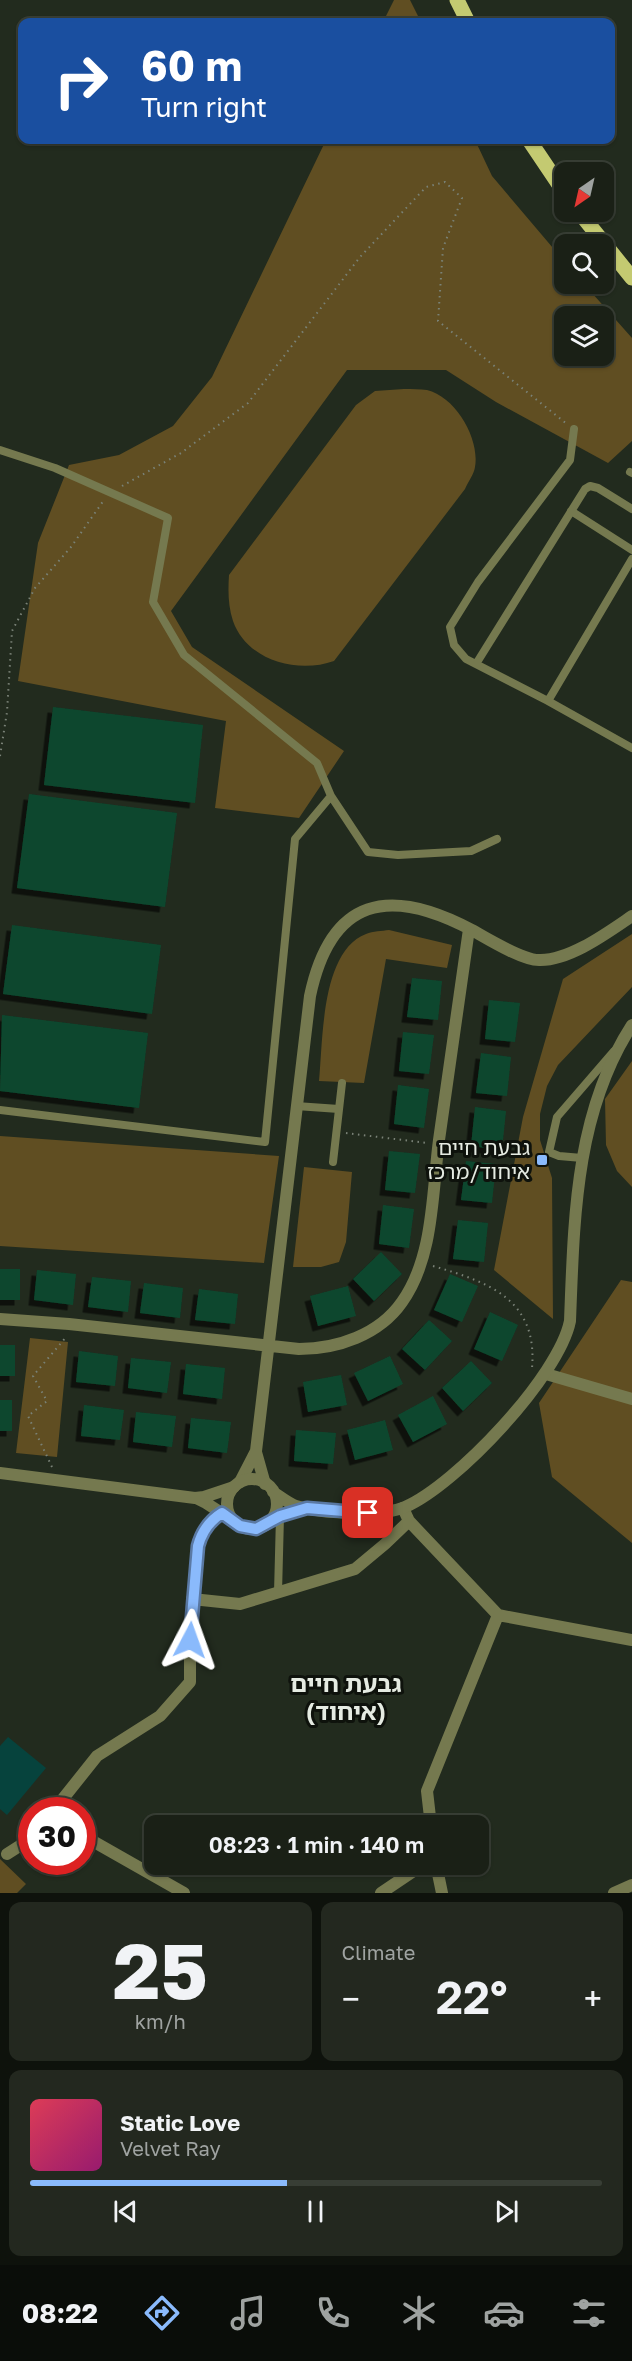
<!DOCTYPE html>
<html lang="en">
<head>
<meta charset="utf-8">
<style>
	:root { --surface:#1a2016; --page:#23281f; --text:#f1f3f6; --muted:#9fa3a1; --line:#383e35; --accent:#8abafc }
	body { margin:0; font-family:"Golos Text","Noto Sans Hebrew",sans-serif; background:var(--page); color:var(--text); height:100vh; display:flex; flex-direction:column; font-size:22px; white-space:nowrap }
	* { box-sizing:border-box; margin:0 }
	p { font-size:20px; color:var(--muted) }
	.icon { flex:none; width:33px; height:33px; fill:none; stroke:currentColor; stroke-width:2; stroke-linecap:round; stroke-linejoin:round }
	.map { position:relative; height:1893px; overflow:hidden }
	.drawer { display:flex; flex-direction:column; gap:9px; padding:9px; background:#0e120c; flex:1 }
	.drawer>* { flex:none }
	.top-card { position:absolute; left:18px; top:18px; width:597px; height:126px; border-radius:12px; box-shadow:0 2px 4px #0004,0 0 0 2px var(--line); background:#1a4fa0; color:#fff; overflow:hidden }
	.needle { width:39px; rotate:214deg }
	.fabs { position:absolute; left:554px; top:162px; display:grid; gap:12px }
	.fabs a { display:grid; place-items:center; width:60px; height:60px; border-radius:12px; background:var(--surface); box-shadow:0 2px 4px #0004,0 0 0 2px var(--line); font-size:30px }
	.speed { position:absolute; left:18px; top:1797px; display:flex; gap:12px; font-size:30px; font-weight:700; text-align:center }
	.speed>* { display:grid; place-content:center; width:78px; height:78px; border-radius:50%; background:var(--surface); box-shadow:0 2px 4px #0004,0 0 0 2px var(--line); line-height:1 }
	.speed .limit { border:9px solid #d22; background:#fff; color:#111 }
	.pin { position:absolute; display:grid; place-items:center; width:51px; height:51px; color:#fff; margin:-26px; border-radius:12px; box-shadow:0 3px 9px #0006 }
	.me { position:absolute; width:66px; margin:-33px; rotate:4deg; stroke-linejoin:round; filter:drop-shadow(0 0 4px #0008) }
	.turn { display:flex; align-items:center; gap:21px; height:126px; padding:0 24px; font-size:27px }
	.turn .icon { width:78px; height:78px; stroke-width:2.5 }
	.turn b { display:block; font-size:42px; line-height:51px }
	.big { font-size:45px; font-weight:600; line-height:1.1 }
	.drawer .card { flex:1; display:flex; flex-direction:column; justify-content:center; gap:9px; min-width:0; padding:0 21px; border-radius:12px; background:var(--page) }
	.drawer .dial { align-items:center; gap:0 }
	.dial b { font-size:78px; line-height:1 }
	.song { display:flex; align-items:center; gap:18px }
	.cover { width:72px; height:72px; border-radius:9px; background:linear-gradient(135deg,hsl(350 70% 55%),hsl(320 70% 35%)) }
	.played { height:6px; border-radius:3px; background:linear-gradient(90deg,var(--accent) 45%,var(--line) 45%) }
	.keys { display:flex; justify-content:space-around; direction:ltr }
	.heat { display:flex; justify-content:space-between; align-items:center; font-size:33px; direction:ltr }
	.drawer .tiles { flex:1; display:grid; gap:9px; grid-template-columns:1fr 1fr }
	.card:last-child { grid-column:span 2 }
	.trip { position:absolute; left:144px; top:1815px; width:345px; height:60px; border-radius:12px; background:var(--surface); box-shadow:0 2px 4px #0004,0 0 0 2px var(--line); font-weight:600; line-height:60px; text-align:center }
	.menu { display:flex; height:96px; justify-content:space-around; align-items:center; background:#0a0d09; color:var(--muted) }
	.menu .icon { width:42px; height:42px }
	.menu .selected { color:var(--accent) }
	.menu b { font-size:27px; color:var(--text) }
	.map>svg:first-child { display:block }
</style>
</head>
<body>
<div class="map">
<svg width="632" height="1893" viewBox="0 0 632 1893">
	<defs>
		<filter id="shadow"><feDropShadow dx="-5.5" dy="5.5" stdDeviation="0" flood-color="#0009"/></filter>
	</defs>
	<rect width="100%" height="100%" fill="#222b1e"/>
	<path fill="#604e22" fill-rule="evenodd" d="M394,0H410L421,22H383Z
		M326,140H475L492,176L564,261V284H584L632,338V441L608,463L496,402L446,370H347L171,611L192,647L344,751L299,818L215,808L226,721L18,681L38,543L69,465L119,455L173,426L212,377ZM564,316H603V356H564Z
		M404,389C412,389 420,389 427,390C456,397 480,439 475,467C474,474 468,482 465,489L334,661C298,674 247,661 233,621C228,606 228,591 229,575L356,405L375,391Z
		M389,930L452,945L447,968L386,959L364,1083L319,1081C323,1040 321,951 366,934C373,931 382,931 389,930Z
		M632,934V987L558,1065L547,1086L540,1114V1140L552,1178L553,1319L494,1270L523,1117L563,979Z
		M632,1061V1187L617,1171L606,1145L605,1099Z
		M0,1136L279,1156L264,1263L0,1246Z
		M304,1167L352,1172L346,1242L339,1262L321,1267H293Z
		M621,1280L632,1282V1543L552,1477L539,1403Z
		M30,1338L68,1342L57,1457L16,1453Z
		M0,1859L26,1884L17,1893H0Z"/>
	<path fill="#06433d" d="M8,1737L46,1768L7,1815L0,1809V1746Z"/>
	<path fill="#0c472e" filter="url(#shadow)" d="M53,707L203,725L195,803L44,785Z
		M29,794L177,813L165,907L17,888Z
		M12,925L161,945L152,1014L3,994Z
		M412,978L442,981L438,1020L407,1017Z
		M489,1000L520,1003L515,1042L485,1039Z
		M2,1015L148,1033L139,1108L0,1091Z
		M403,1032L434,1035L429,1074L399,1071Z
		M481,1053L511,1057L507,1096L476,1093Z
		M398,1085L429,1089L424,1128L394,1124Z
		M475,1107L506,1111L502,1150L471,1146Z
		M389,1151L420,1154L415,1193L385,1190Z
		M466,1161L496,1164L492,1203L461,1200Z
		M383,1205L414,1209L409,1248L379,1244Z
		M458,1220L488,1223L484,1262L453,1259Z
		M381,1252L402,1274L374,1301L353,1279Z
		M0,1269H20V1300H0Z
		M37,1270L76,1274L73,1305L34,1300Z
		M450,1274L478,1286L462,1322L434,1310Z
		M92,1277L131,1281L128,1312L88,1307Z
		M144,1283L183,1288L180,1318L140,1313Z
		M348,1286L356,1316L318,1326L310,1296Z
		M199,1289L238,1294L235,1324L195,1320Z
		M490,1312L518,1325L502,1361L474,1349Z
		M429,1320L452,1341L425,1370L402,1349Z
		M0,1345H15V1376H0Z
		M79,1351L118,1356L115,1386L76,1382Z
		M390,1356L403,1384L368,1401L354,1373Z
		M131,1358L171,1362L167,1393L128,1388Z
		M471,1361L492,1383L463,1411L442,1388Z
		M186,1364L225,1368L222,1399L183,1394Z
		M341,1375L347,1405L308,1412L303,1382Z
		M433,1396L447,1424L413,1442L398,1415Z
		M0,1400H12V1431H0Z
		M84,1405L124,1410L120,1440L81,1436Z
		M136,1412L176,1416L172,1447L133,1442Z
		M191,1418L231,1422L227,1453L188,1448Z
		M385,1420L393,1450L355,1460L347,1430Z
		M296,1430L336,1433L333,1464L294,1461Z"/>
	<g fill="none" stroke-linecap="round" stroke-linejoin="round">
		<path stroke="#7a8277" stroke-width="2" stroke-dasharray="1.5 4.5" stroke-linecap="butt" d="M122,486L181,453L248,403L360,257L426,187L445,182L462,198L443,248L438,321L567,424
			M0,756L7,712L12,631L35,588L71,547L104,500
			M346,1133L427,1143
			M433,1266C488,1282 538,1299 532,1368
			M52,1467L28,1416L47,1401L33,1376L67,1336"/>
		<path stroke="#75794f" stroke-width="8" d="M574,429L570,460L478,582L450,627L454,645L466,659L548,701L632,748
			M0,450L55,468L168,518L153,602L184,655L317,763L331,796L368,852L398,855L471,851L497,839
			M630,472L632,473
			M571,511L632,550
			M476,664L585,489L590,486L598,488L632,509
			M548,701L632,559
			M296,1106L339,1109
			M0,1110L265,1142L295,839L331,796
			M582,1158L559,1156L549,1152L557,1117L614,1051
			M333,1162L342,1083
			M278,1593L280,1516"/>
		<path stroke="#75794f" stroke-width="12" d="M0,1319L69,1324L299,1349C337,1349 379,1335 402,1302C434,1257 432,1193 439,1140C449,1070 459,999 469,929
			M546,1374L632,1399
			M256,1452L265,1484
			M0,1473L195,1498L204,1497L234,1487
			M240,1482L256,1451L310,996C331,897 389,886 472,930C488,939 522,960 539,960C569,961 607,933 632,916
			M196,1498L206,1503L234,1521
			M403,1508L409,1521L498,1615L427,1791L431,1826
			M192,1599L240,1604L355,1569L385,1544L409,1521
			M498,1615L632,1640
			M54,1810L97,1756L160,1716L190,1682V1640L198,1546L206,1527L214,1518L222,1513
			M82,1835L184,1893
			M7,1854L32,1838
			M436,1864L442,1893
			M381,1893L424,1864
			M614,1893L632,1885"/>
		<path stroke="#75794f" stroke-width="12" d="M227 1504a25 25 0 1 1 50 0a25 25 0 1 1-50 0Z
			M273,1492C281,1497 288,1503 296,1506C319,1513 382,1517 405,1507C456,1485 559,1376 570,1321C574,1219 575,1113 632,1025
			M270,1521L292,1512L306,1509"/>
		<path stroke="#c4ca71" stroke-width="15" d="M457,0L468,22
			M529,140L564,192
			M579,212L632,278"/>
	</g>
	<g fill="none" stroke-linecap="round" stroke-linejoin="round">
		<defs>
			<path id="route" d="M190,1640L198,1546C202,1531 209,1521 222,1513L240,1526L256,1529L280,1516L307,1508L368,1513"/>
		</defs>
		<use href="#route" stroke="#5a79a4" stroke-width="15"/>
		<use href="#route" stroke="#8abafc" stroke-width="10"/>
	</g>
	<rect fill="#8abafc" stroke="#0e120c" stroke-width="2" x="536" y="1154" width="12" height="12" rx="3"/>
	<g text-anchor="middle" stroke-width="6" stroke-linejoin="round" paint-order="stroke">
		<g font-size="21" fill="#e5ebe2" stroke="#0e120c" text-anchor="end">
			<text x="530" y="1155">גבעת חיים<tspan x="530" dy="24">איחוד/מרכז</tspan></text>
		</g>
		<g font-size="24" font-weight="bold" fill="#e5ebe2" stroke="#0e120c">
			<text x="346" y="1692">גבעת חיים<tspan x="346" dy="28">(איחוד)</tspan></text>
		</g>
	</g>
</svg>
<div class="fabs">
<a><svg class="needle" viewBox="-14 -14 28 28"><path d="M0-13l5 13h-10z" fill="#e53935"/><path d="M0 13l5-13h-10z" fill="#9fa3a1"/></svg></a>
<a><svg class="icon" aria-label="search" viewBox="0 0 24 24"><circle cx="10" cy="10" r="6"/><path d="M15 15l6 6"/></svg></a>
<a><svg class="icon" aria-label="layers" viewBox="0 0 24 24"><path d="M12 4l9 5-9 5-9-5zM3 14l9 5 9-5"/></svg></a>
</div>
<div class="speed"><div class="limit">30</div></div>
<div class="pin" style="left:368px;top:1513px;background:#d93025"><svg class="icon" aria-label="arrive" viewBox="0 0 24 24"><path d="M6 21V4h12l-3 4 3 4H6"/></svg></div>
<svg class="me" style="left:190px;top:1640px" viewBox="-20 -20 40 40"><path d="M0-17L14 15 0 8-14 15z" fill="#8abafc" stroke="#fff" stroke-width="4"/></svg>
<div class="trip">08:23 · 1 min · 140 m</div>
<div class="top-card">
<div class="turn"><svg class="icon" aria-label="right" viewBox="0 0 24 24"><path d="M7 20v-9h11M14 6l5 5-5 5"/></svg><div><b>60 m</b>Turn right</div></div>
</div>
</div>
<section class="drawer">
<div class="tiles">
<div class="card dial"><b>25</b><p>km/h</p></div>
<div class="card"><p>Climate</p>
<div class="heat"><a>−</a><b class="big">22°</b><a>+</a></div>
</div>
<div class="card">
<div class="song"><i class="cover"></i><div><b>Static Love</b><p>Velvet Ray</p></div></div>
<div class="played"></div>
<div class="keys"><svg class="icon" aria-label="previous" viewBox="0 0 24 24"><path d="M18 5L8 12l10 7zM5 5v14"/></svg><svg class="icon" aria-label="pause" viewBox="0 0 24 24"><path d="M8 5v14M16 5v14"/></svg><svg class="icon" aria-label="next" viewBox="0 0 24 24"><path d="M6 5l10 7-10 7zM19 5v14"/></svg></div>
</div>
</div>
</section>
<nav class="menu">
<b>08:22</b>
<svg class="icon selected" aria-label="directions" viewBox="0 0 24 24"><path d="M12 3l9 9-9 9-9-9zM9 14v-3h6M13 9l2 2-2 2"/></svg>
<svg class="icon" aria-label="music" viewBox="0 0 24 24"><path d="M9 18V5l10-2v13"/><circle cx="6" cy="18" r="3"/><circle cx="16" cy="16" r="3"/></svg>
<svg class="icon" aria-label="phone" viewBox="0 0 24 24"><path d="M5 4h4l2 5-3 2q2 4 5 5l2-3 5 2v4C11 20 4 13 5 4z"/></svg>
<svg class="icon" aria-label="climate" viewBox="0 0 24 24"><path d="M12 3v18M4 7l16 10M4 17L20 7"/></svg>
<svg class="icon" aria-label="car" viewBox="0 0 24 24"><path d="M5 17H2v-5l4-1 3-4h7l3 4 3 1v5h-3M9 17h6M6 11h13"/><circle cx="7" cy="17" r="2"/><circle cx="17" cy="17" r="2"/></svg>
<svg class="icon" aria-label="filters" viewBox="0 0 24 24"><path d="M4 7h16M4 17h16"/><circle cx="9" cy="7" r="2"/><circle cx="15" cy="17" r="2"/></svg>
</nav>
</body>
</html>
